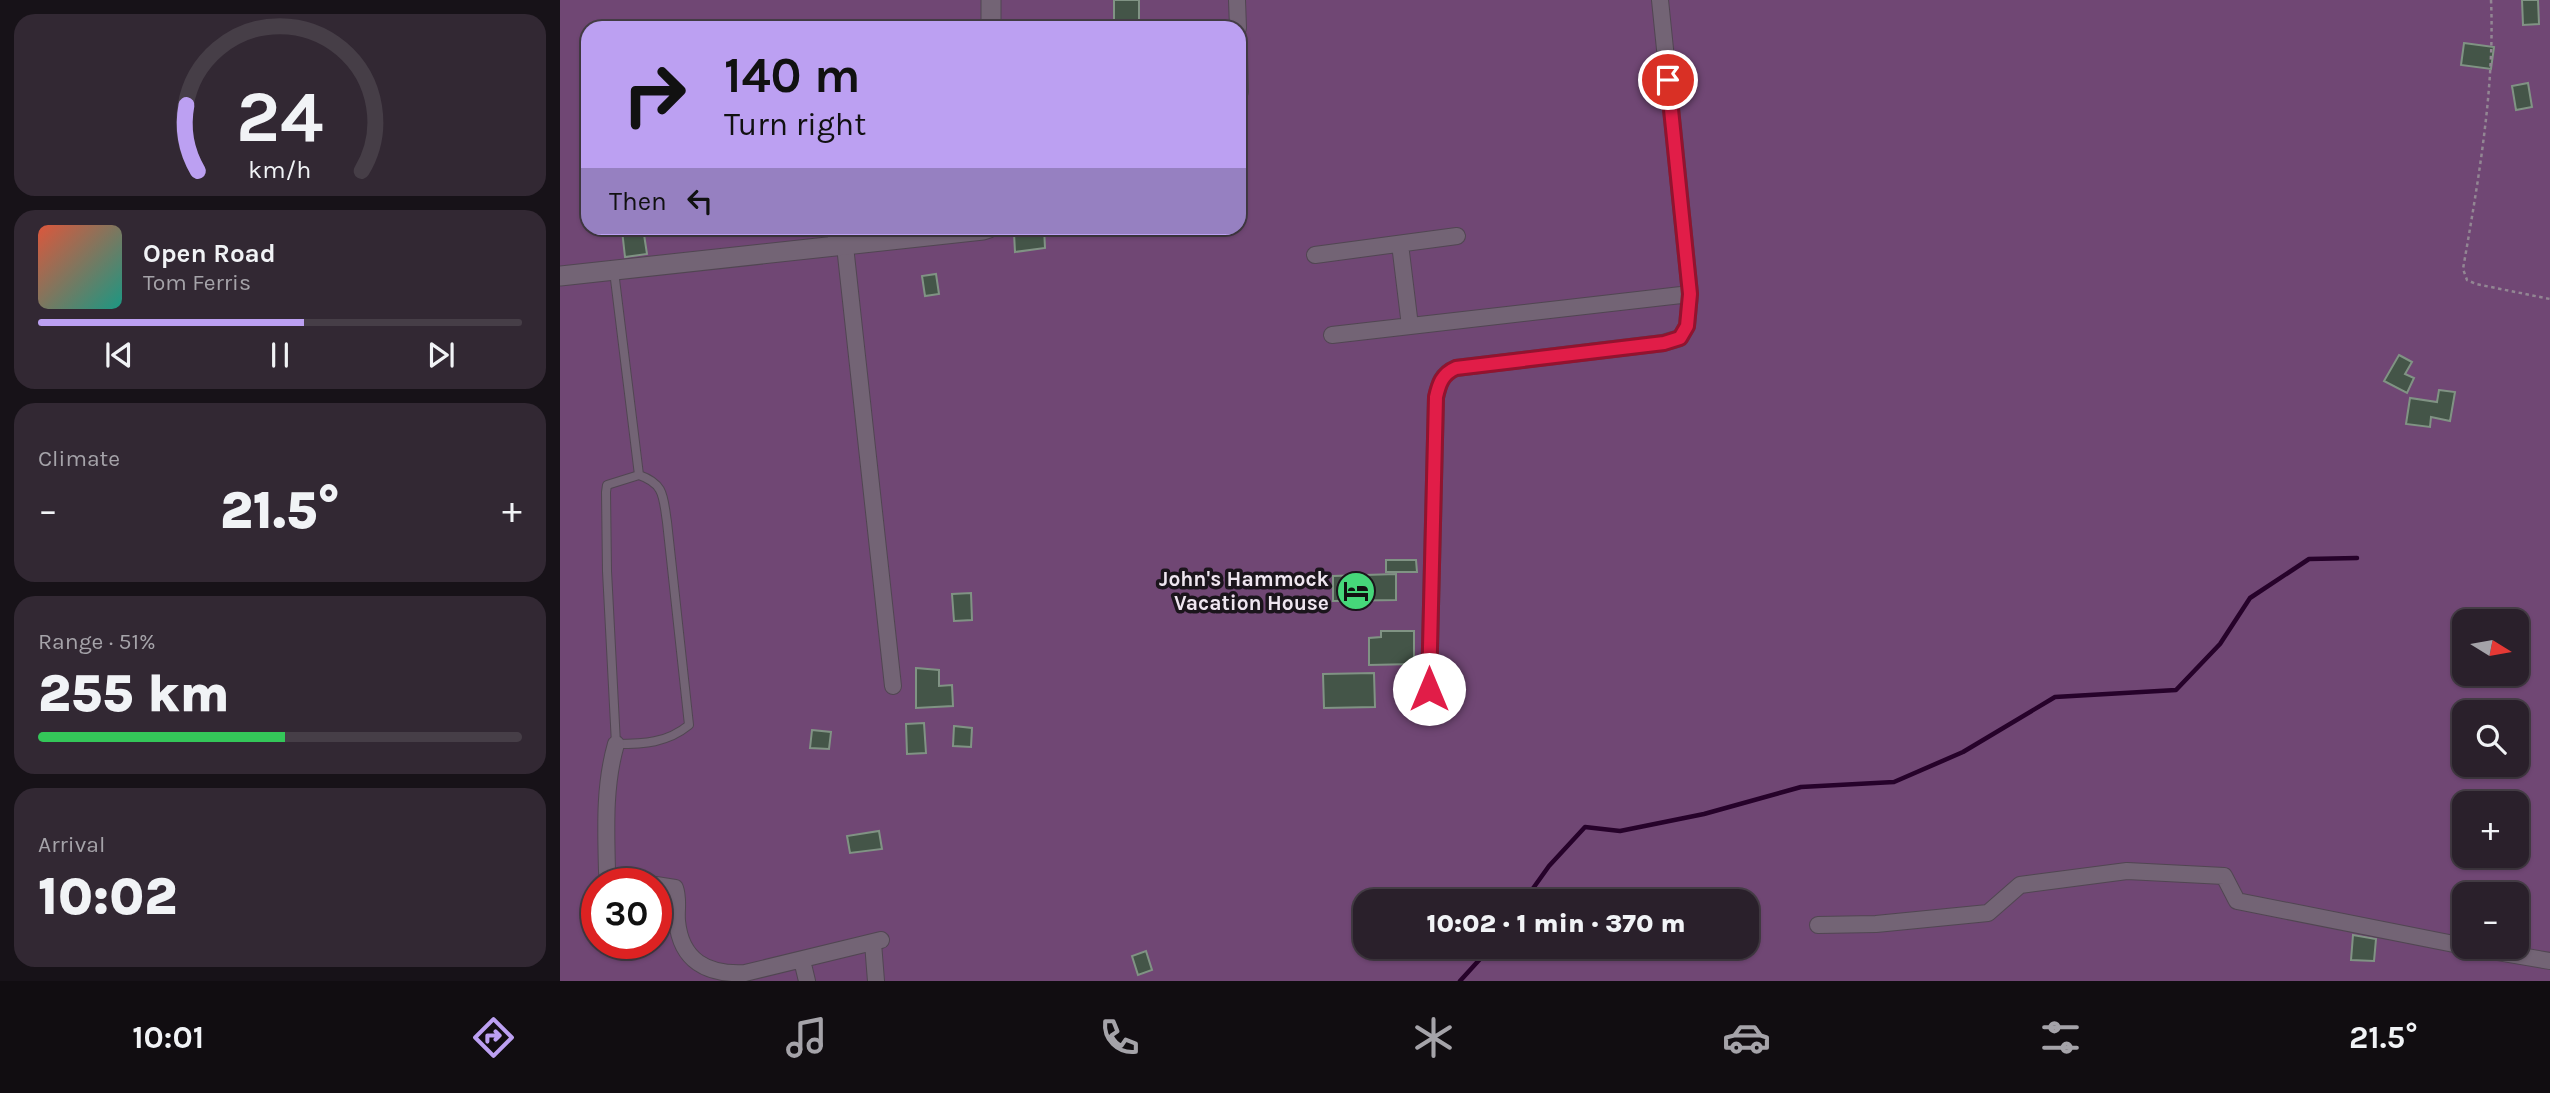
<!DOCTYPE html>
<html lang="en">
<head>
<meta charset="utf-8">
<style>
	:root { --surface:#2a202b; --page:#322833; --text:#f1f3f6; --muted:#a5a3a9; --line:#463e47; --accent:#bca0f2 }
	body { margin:0; font-family:Karla,sans-serif; background:var(--page); color:var(--text); height:100vh; display:flex; flex-direction:column; font-size:26px; white-space:nowrap }
	* { box-sizing:border-box; margin:0 }
	p { font-size:23px; color:var(--muted) }
	.icon { flex:none; width:38px; height:38px; fill:none; stroke:currentColor; stroke-width:2; stroke-linecap:round; stroke-linejoin:round }
	.map { position:relative; flex:1; overflow:hidden }
	.details { display:flex; flex-direction:column; gap:14px; padding:14px; background:#171218; width:560px }
	.details>* { flex:none }
	.guide { position:absolute; left:21px; top:21px; width:665px; height:214px; border-radius:21px; box-shadow:0 2px 5px #0004,0 0 0 2px var(--line); background:#bca0f2; color:#111; overflow:hidden }
	.needle { width:46px; rotate:101deg }
	.buttons { position:absolute; left:1892px; top:609px; display:grid; gap:14px }
	.buttons a { display:grid; place-items:center; width:77px; height:77px; border-radius:14px; background:var(--surface); box-shadow:0 2px 5px #0004,0 0 0 2px var(--line); font-size:35px }
	.speed { position:absolute; left:21px; top:868px; display:flex; gap:14px; font-size:35px; font-weight:700; text-align:center }
	.speed>* { display:grid; place-content:center; width:91px; height:91px; border-radius:50%; background:var(--surface); box-shadow:0 2px 5px #0004,0 0 0 2px var(--line); line-height:1 }
	.speed .limit { border:10px solid #d22; background:#fff; color:#111 }
	.pin { position:absolute; display:grid; place-items:center; width:60px; height:60px; color:#fff; margin:-30px; border:4px solid #fff; border-radius:50%; box-shadow:0 2px 7px #0007 }
	.me { position:absolute; width:77px; margin:-38px; rotate:0deg; stroke-linejoin:round; filter:drop-shadow(0 0 5px #0008) }
	.turn { display:flex; align-items:center; gap:24px; height:147px; padding:0 28px; font-size:32px }
	.turn .icon { width:91px; height:91px; stroke-width:2.5 }
	.turn b { display:block; font-size:49px; line-height:60px }
	.then { display:flex; align-items:center; height:66px; padding:0 28px; background:#0003; gap:14px; font-size:26px }
	.big { font-size:52px; font-weight:800; line-height:1.1 }
	.details .tile { flex:1; display:flex; flex-direction:column; justify-content:center; gap:10px; min-width:0; padding:0 24px; border-radius:21px; background:var(--page) }
	.details .dial { align-items:center; gap:0 }
	.dial svg { height:182px; overflow:visible; fill:none; stroke:var(--line); stroke-width:7; stroke-linecap:round; text-anchor:middle }
	.dial text { fill:var(--text); stroke:none }
	.song { display:flex; align-items:center; gap:21px }
	.cover { width:84px; height:84px; border-radius:10px; background:linear-gradient(135deg,hsl(10 70% 55%),hsl(170 70% 35%)) }
	.played { height:7px; border-radius:4px; background:linear-gradient(90deg,var(--accent) 55%,var(--line) 55%) }
	.keys { display:flex; justify-content:space-around; direction:ltr }
	.heat { display:flex; justify-content:space-between; align-items:center; font-size:38px; direction:ltr }
	.charge { height:10px; border-radius:5px; background:linear-gradient(90deg,#34c759 51%,var(--line) 0) }
	.trip { position:absolute; left:793px; top:889px; width:406px; height:70px; border-radius:21px; background:var(--surface); box-shadow:0 2px 5px #0004,0 0 0 2px var(--line); font-weight:800; line-height:70px; text-align:center }
	.tab-bar { display:flex; height:112px; justify-content:space-around; align-items:center; background:#110d11; color:var(--muted) }
	.tab-bar .icon { width:49px; height:49px }
	.tab-bar .on { color:var(--accent) }
	.tab-bar b { font-size:32px; color:var(--text) }
	main { display:flex; flex:1; min-height:0 }
	.map>svg:first-child { display:block }
</style>
</head>
<body>
<main>
<section class="details">
<div class="tile dial"><svg viewBox="0 0 100 80">
<path d="M14 69A42 42 0 1 1 86 69"/>
<path d="M14 69A42 42 0 0 1 9 40" stroke="#bca0f2"/>
<text x="50" y="56" font-size="32" font-weight="700">24</text>
<text x="50" y="72" font-size="11">km/h</text>
</svg></div>
<div class="tile">
<div class="song"><i class="cover"></i><div><b>Open Road</b><p>Tom Ferris</p></div></div>
<div class="played"></div>
<div class="keys"><svg class="icon" aria-label="previous" viewBox="0 0 24 24"><path d="M18 5L8 12l10 7zM5 5v14"/></svg><svg class="icon" aria-label="pause" viewBox="0 0 24 24"><path d="M8 5v14M16 5v14"/></svg><svg class="icon" aria-label="next" viewBox="0 0 24 24"><path d="M6 5l10 7-10 7zM19 5v14"/></svg></div>
</div>
<div class="tile"><p>Climate</p>
<div class="heat"><a>−</a><b class="big">21.5°</b><a>+</a></div>
</div>
<div class="tile"><p>Range · 51%</p><b class="big">255 km</b><div class="charge"></div></div>
<div class="tile"><p>Arrival</p><b class="big">10:02</b></div>
</section>
<div class="map">
<svg width="1990" height="981" viewBox="0 0 1990 981">
	<rect width="100%" height="100%" fill="#382a39"/>
	<path fill="#704774" fill-rule="evenodd" d="M0,0H1990V981H0ZM28,28H679V228H28ZM1904,621H1956V674H1904ZM1904,712H1956V765H1904ZM1904,803H1956V856H1904ZM37,884H96V943H37ZM1904,894H1956V947H1904ZM805,901H1186V947H805Z"/>
	<g fill="none" stroke-linecap="round" stroke-linejoin="round">
		<path stroke="#26022a" stroke-width="4.5" d="M964,901L989,866L1025,827L1060,831L1144,814L1241,787L1334,782L1403,752L1495,697L1616,690L1660,644L1690,598L1749,559L1797,558
			M900,981L931,947"/>
	</g>
	<path fill="#445548" stroke="#809384" stroke-width="2" d="M554,0H579V28H554Z
		M1962,0H1978L1979,24L1963,25Z
		M1904,43L1934,47L1931,69L1901,65Z
		M1968,83L1972,107L1956,110L1952,86Z
		M83,228L87,254L65,257L62,230Z
		M459,228H484L485,248L455,252L454,233Z
		M376,274L379,294L365,296L362,276Z
		M1839,355L1852,362L1845,374L1854,378L1847,393L1824,381Z
		M1879,390L1895,392L1890,421L1871,417L1870,427L1846,424L1850,398L1877,402Z
		M826,560H856L857,572H826Z
		M836,574V600L773,601V576Z
		M411,593L412,620L394,621L392,594Z
		M821,631H854V664L809,665V638L821,637Z
		M356,668L379,670V686L392,685L393,706L356,708Z
		M814,673L815,707L764,708L763,674Z
		M364,723L366,753L347,754L346,724Z
		M394,726L412,728L411,747L393,746Z
		M252,730L271,732L269,749L250,748Z
		M319,831L322,849L290,853L287,836Z
		M1793,935L1816,939L1814,961L1791,960Z
		M586,951L592,970L578,975L572,956Z"/>
	<g fill="none" stroke-linecap="round" stroke-linejoin="round">
		<defs>
			<path id="service" d="M271,228L273,245
				M54,271L79,475
				M79,475C105,484 103,497 107,522L129,725C107,743 84,744 56,744L47,571L46,492L47,485Z"/>
			<path id="minor" d="M677,0L678,28
				M679,55L680,92
				M840,244L850,326
				M285,246L333,686
				M755,255L897,236
				M772,335L1130,294
				M869,689L876,398C879,384 881,374 896,368L1103,343L1120,338L1127,326L1130,294L1100,0
				M56,744C44,786 46,828 47,871L48,880L77,884
				M96,885L115,888C119,899 116,910 117,921C121,961 147,975 185,973L321,940
				M1258,925L1316,924L1428,913L1460,885L1567,871L1664,876L1677,901L1904,946
				M313,943L316,981
				M1908,947L1990,961
				M242,960L247,981"/>
			<path id="tertiary" d="M431,0V28
				M0,276L423,230L429,228"/>
		</defs>
		<use href="#service" stroke="#514652" stroke-width="10"/>
		<use href="#minor" stroke="#514652" stroke-width="18"/>
		<use href="#tertiary" stroke="#514652" stroke-width="21"/>
		<path stroke="#928693" stroke-width="2.5" stroke-dasharray="3.5 3.5" stroke-linecap="butt" d="M1931,0C1935,87 1918,183 1903,269L1907,280L1916,284L1990,299"/>
		<use href="#service" stroke="#736475" stroke-width="8"/>
		<use href="#minor" stroke="#736475" stroke-width="16"/>
		<use href="#tertiary" stroke="#736475" stroke-width="19"/>
	</g>
	<g fill="none" stroke-linecap="round" stroke-linejoin="round">
		<defs>
			<path id="route" d="M869,689L876,397C879,384 882,374 896,368L1104,343L1120,338L1127,326L1130,294L1108,80"/>
		</defs>
		<use href="#route" stroke="#92132f" stroke-width="18"/>
		<use href="#route" stroke="#e11d48" stroke-width="12"/>
	</g>
	<defs>
		<symbol id="hotel-disc" viewBox="-11 -11 22 22"><circle r="9.5" fill="#46d77a" stroke="#1b151c"/><path d="M-6-4.5h1.5V1H6V5H4.5V3h-9V5H-6ZM-4 0a1.8 1.8 0 1 1 3.6 0ZM.5 0V-2.5h3Q6-2.5 6 0Z" fill="#111"/></symbol>
	</defs>
	<g fill-rule="evenodd">
		<use href="#hotel-disc" x="774" y="569" width="44" height="44"/>
	</g>
	<g text-anchor="middle" stroke-width="7" stroke-linejoin="round" paint-order="stroke">
		<g font-size="21" font-weight="bold" fill="#efe6f0" stroke="#1b151c" text-anchor="end">
			<text x="769" y="586">John's Hammock<tspan x="769" dy="24">Vacation House</tspan></text>
		</g>
	</g>
</svg>
<div class="buttons">
<a><svg class="needle" viewBox="-14 -14 28 28"><path d="M0-13l5 13h-10z" fill="#e53935"/><path d="M0 13l5-13h-10z" fill="#a5a3a9"/></svg></a>
<a><svg class="icon" aria-label="search" viewBox="0 0 24 24"><circle cx="10" cy="10" r="6"/><path d="M15 15l6 6"/></svg></a>
<a>+</a>
<a>−</a>
</div>
<div class="speed"><div class="limit">30</div></div>
<div class="pin" style="left:1108px;top:80px;background:#d93025"><svg class="icon" aria-label="arrive" viewBox="0 0 24 24"><path d="M6 21V4h12l-3 4 3 4H6"/></svg></div>
<svg class="me" style="left:869px;top:689px" viewBox="-20 -20 40 40"><circle r="19" fill="#fff"/><path d="M0-13L10 11 0 6-10 11z" fill="#e11d48"/></svg>
<div class="trip">10:02 · 1 min · 370 m</div>
<div class="guide">
<div class="turn"><svg class="icon" aria-label="right" viewBox="0 0 24 24"><path d="M7 20v-9h11M14 6l5 5-5 5"/></svg><div><b>140 m</b>Turn right</div></div>
<div class="then">Then<svg class="icon" aria-label="left" viewBox="0 0 24 24"><path d="M17 20v-9H6M10 6l-5 5 5 5"/></svg></div>
</div>
</div>
</main>
<nav class="tab-bar">
<b>10:01</b>
<svg class="icon on" aria-label="directions" viewBox="0 0 24 24"><path d="M12 3l9 9-9 9-9-9zM9 14v-3h6M13 9l2 2-2 2"/></svg>
<svg class="icon" aria-label="music" viewBox="0 0 24 24"><path d="M9 18V5l10-2v13"/><circle cx="6" cy="18" r="3"/><circle cx="16" cy="16" r="3"/></svg>
<svg class="icon" aria-label="phone" viewBox="0 0 24 24"><path d="M5 4h4l2 5-3 2q2 4 5 5l2-3 5 2v4C11 20 4 13 5 4z"/></svg>
<svg class="icon" aria-label="climate" viewBox="0 0 24 24"><path d="M12 3v18M4 7l16 10M4 17L20 7"/></svg>
<svg class="icon" aria-label="car" viewBox="0 0 24 24"><path d="M5 17H2v-5l4-1 3-4h7l3 4 3 1v5h-3M9 17h6M6 11h13"/><circle cx="7" cy="17" r="2"/><circle cx="17" cy="17" r="2"/></svg>
<svg class="icon" aria-label="filters" viewBox="0 0 24 24"><path d="M4 7h16M4 17h16"/><circle cx="9" cy="7" r="2"/><circle cx="15" cy="17" r="2"/></svg>
<b>21.5°</b>
</nav>
</body>
</html>
